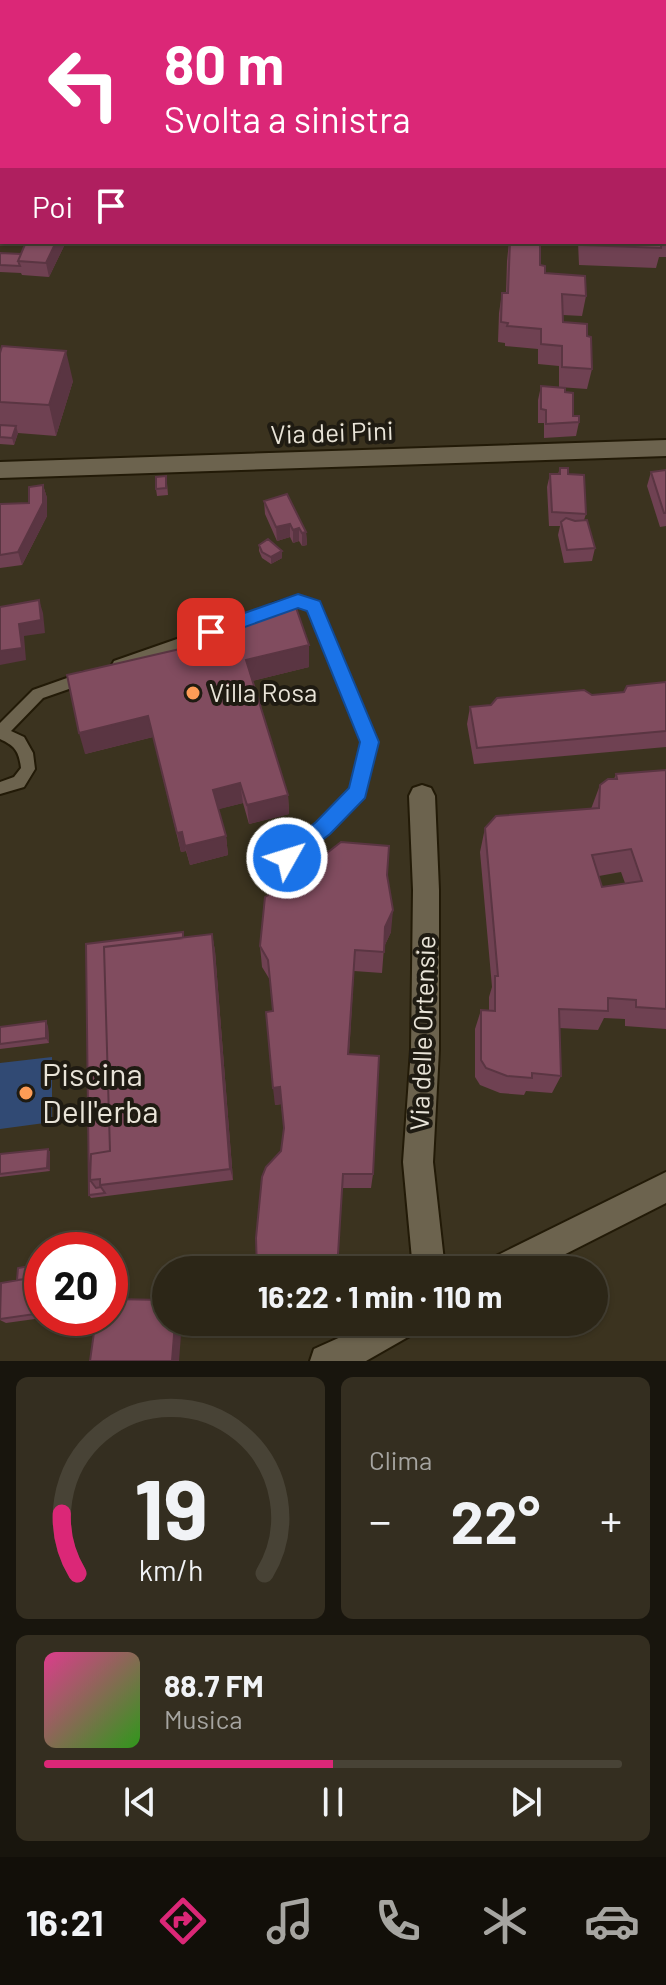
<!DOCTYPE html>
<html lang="it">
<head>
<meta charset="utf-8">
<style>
	:root { --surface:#2c2617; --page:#342e20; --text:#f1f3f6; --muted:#a6a5a1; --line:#484336; --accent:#db2777 }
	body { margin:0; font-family:Barlow,sans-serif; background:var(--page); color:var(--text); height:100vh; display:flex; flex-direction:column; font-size:30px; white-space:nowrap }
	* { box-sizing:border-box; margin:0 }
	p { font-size:26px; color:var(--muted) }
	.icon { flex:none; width:44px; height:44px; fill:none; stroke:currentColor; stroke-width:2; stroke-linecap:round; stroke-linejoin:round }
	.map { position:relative; height:1361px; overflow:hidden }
	.details { display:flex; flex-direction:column; gap:16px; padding:16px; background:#18150d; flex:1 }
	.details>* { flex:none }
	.hud { position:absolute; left:0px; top:0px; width:666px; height:244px; box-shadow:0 2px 6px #0004,0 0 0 2px var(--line); background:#db2777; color:#fff; overflow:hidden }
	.speed { position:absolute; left:24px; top:1232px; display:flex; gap:16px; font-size:40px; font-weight:700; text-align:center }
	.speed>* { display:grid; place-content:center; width:104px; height:104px; border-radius:50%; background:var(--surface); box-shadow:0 2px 6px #0004,0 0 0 2px var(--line); line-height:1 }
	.speed .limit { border:12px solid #d22; background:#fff; color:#111 }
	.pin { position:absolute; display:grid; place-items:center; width:68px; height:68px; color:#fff; margin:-34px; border-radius:16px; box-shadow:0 4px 12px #0006 }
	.me { position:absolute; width:88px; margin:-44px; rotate:51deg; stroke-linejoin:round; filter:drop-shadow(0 0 6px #0008) }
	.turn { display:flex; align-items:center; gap:28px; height:168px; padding:0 32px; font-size:36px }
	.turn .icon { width:104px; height:104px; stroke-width:2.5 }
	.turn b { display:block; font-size:56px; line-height:68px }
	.then { display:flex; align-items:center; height:76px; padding:0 32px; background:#0003; gap:16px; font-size:30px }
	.big { font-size:60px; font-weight:700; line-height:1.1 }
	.details .card { flex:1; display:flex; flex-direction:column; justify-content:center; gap:12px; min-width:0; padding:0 28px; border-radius:12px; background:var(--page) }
	.details .dial { align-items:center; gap:0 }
	.dial svg { height:208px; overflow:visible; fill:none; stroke:var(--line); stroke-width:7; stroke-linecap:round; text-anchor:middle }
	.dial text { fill:var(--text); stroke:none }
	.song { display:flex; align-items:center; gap:24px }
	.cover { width:96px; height:96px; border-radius:12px; background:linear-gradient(135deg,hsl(330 70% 55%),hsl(110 70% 35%)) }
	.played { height:8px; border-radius:4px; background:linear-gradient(90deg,var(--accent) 50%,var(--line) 50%) }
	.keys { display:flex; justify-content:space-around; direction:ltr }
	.heat { display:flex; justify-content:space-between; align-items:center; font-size:44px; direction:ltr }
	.details .tiles { flex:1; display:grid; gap:16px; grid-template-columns:1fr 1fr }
	.card:last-child { grid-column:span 2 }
	.trip { position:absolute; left:152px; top:1256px; width:456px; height:80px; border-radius:40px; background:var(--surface); box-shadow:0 2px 6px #0004,0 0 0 2px var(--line); font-weight:700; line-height:80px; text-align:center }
	.dock { display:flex; height:128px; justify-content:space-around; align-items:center; background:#120f09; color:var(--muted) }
	.dock .icon { width:56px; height:56px }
	.dock .on { color:var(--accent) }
	.dock b { font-size:36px; color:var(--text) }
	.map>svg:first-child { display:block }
</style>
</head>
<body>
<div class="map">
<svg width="666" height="1361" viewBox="0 0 666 1361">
	<rect width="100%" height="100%" fill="#3b331f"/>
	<path fill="#314a74" d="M52,1057V1122L0,1129V1063Z"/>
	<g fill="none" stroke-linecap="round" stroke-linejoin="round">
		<defs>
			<path id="service" d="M298,596L319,602L377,742L363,797L328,833L287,865L282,863L279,858L282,853L318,823L351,789L363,742L309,610L298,606L277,613L270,608L272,604Z
				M220,624L225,625L227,629L225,633L119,671L114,669L112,665L114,661Z
				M84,672L89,674L91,678L89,682L43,698L11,731L24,737L33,753L35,769L24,787L0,794V782L14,777L21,768C19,751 15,746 0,739V723L33,690Z"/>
			<path id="minor" d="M666,105V115L664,116V106Z
				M666,440V456L0,478V462Z
				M422,785L431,788L435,796L439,890V1050L433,1162L445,1270H413L403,1162L411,1050L413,890L409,796L413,788Z
				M666,1172V1203L534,1270H485L490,1259Z
				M374,1322H420L415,1333L366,1361H310L314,1349Z"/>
			<path id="primary" d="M62,0H78V2H62Z"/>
		</defs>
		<use href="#service" stroke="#221a07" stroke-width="4"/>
		<use href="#minor" stroke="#221a07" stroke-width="4"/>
		<use href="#primary" stroke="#221a07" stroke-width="4"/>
		<use href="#service" fill="#6c634e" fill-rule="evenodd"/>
		<use href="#minor" fill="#6c634e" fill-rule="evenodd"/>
		<use href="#primary" fill="#9f7f31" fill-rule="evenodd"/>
	</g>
	<path fill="#6f4152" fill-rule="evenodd" d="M664,191L666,192V257H659L656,268L579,265L578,242H664Z
		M26,242H63L64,246L49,277L22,275L21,273L0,272V253L21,254Z
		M509,242L540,265L545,273L586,296L582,316L563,315V322L587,336L592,369L587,389L559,387V366L538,364V349L505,346V343L498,342L499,313L502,293H506L507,261Z
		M0,353L73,381L56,436L18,433L14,445L0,444Z
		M541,386L565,392L573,416L579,422L576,436L544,438V423H538V400Z
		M560,468L568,474L586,514L584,520L595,548L592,561L564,563L558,535L560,526H549L547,487L550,474H558Z
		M666,470V526L660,527L647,486L651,472Z
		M167,483L168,495L157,496L156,489Z
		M43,485L47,498V516L22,565L0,568V504L29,503Z
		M264,501L306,532L307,545L302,546L299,541L293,543L290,537L277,541L265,514Z
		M259,545L282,558L271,564L262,558L259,551Z
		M200,623L309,667L252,681L288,795L289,814L249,824L243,803L218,809L226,836L228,855L190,865L186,851L181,852L153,737L85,754L203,644Z
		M666,682V747L474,764L467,724L470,707L624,692Z
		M666,770V1029L625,1026V1019L604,1018L598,1030L559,1028L561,1076L552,1093L526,1091L524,1095L500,1093L480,1085L475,1077V1029L481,1010L489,1011V997L492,987L480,852L485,828L591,809L600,785L614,779L616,774ZM621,872L625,883L602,887L599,876Z
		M318,873L387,875L391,932L384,947L382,973L354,971L349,1054L373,1174L371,1188H343L281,1151L284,1128L281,1104L275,1105L273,1011L270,980L262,967L260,946L310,879Z
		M212,934L215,951L233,1180L91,1198L89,1195L86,944L184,937Z
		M48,1026L49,1043L0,1049V1027Z
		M48,1149L50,1152V1171L0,1177V1154Z
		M42,1264V1318L6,1323L0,1320V1294L17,1280Z
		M278,1322H304L290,1330Z"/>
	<path fill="#5a3542" d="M56,242H63L64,246L49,277L46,263Z
		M66,351L73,381L56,436L49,405Z
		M16,426L18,433L14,445L12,438Z
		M43,485L47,498V516L22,565L18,552Z
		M290,524V537L277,541L276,527Z
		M299,528V541L293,543V530Z
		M306,532L307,545L302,546V533Z
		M282,551V558L271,564V557Z
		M39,600L43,613L45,633L24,636L26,660L0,665V651L19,624Z
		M309,645V667L248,682L246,660Z
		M148,716L153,737L85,754L79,733Z
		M240,783L243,803L216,810L213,790Z
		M288,795L289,814L249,824L247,805Z
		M182,832L186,851L181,852L177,833Z
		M226,836L228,855L190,865L185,846Z
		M393,910L391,932L383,949L385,927Z
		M212,934L215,951L233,1180L230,1169Z
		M46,1021L48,1026L49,1043L46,1038Z
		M280,1087L282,1104L275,1105L273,1088Z
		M48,1149L50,1152V1171L47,1168Z
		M175,1322H182L179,1361H172Z
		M288,1322H304L290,1330Z"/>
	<path fill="#814c5f" stroke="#5a3542" stroke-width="2" fill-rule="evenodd" d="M172,0H198V2H172Z
		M664,191L666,192V237L664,236Z
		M26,242H56L46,263L18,261Z
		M510,242H540V265L545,266V273L585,276L586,296L562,294L563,322L587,324V336L591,337L592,369L562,367V346L541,344V329L507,326L508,323L501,322L502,293H508Z
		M583,242H661V248L583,245Z
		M0,253L21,254L18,261L20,266L0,265Z
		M2,346L66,351L49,405L0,402V353Z
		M541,386L565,388V392L573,393V416H579V422L546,424V410L541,409Z
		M0,425L16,426L12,438L0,437Z
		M560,468H568V474L584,475L586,514L552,512L550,474H560Z
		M666,470V513H664L651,472Z
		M166,476V488L156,489V477Z
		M43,485V503L18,552L0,555V504L29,503V487Z
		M287,494L306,532L302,533L299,528L293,530L290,524L276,527L264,501Z
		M566,518L575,521L587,520L595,548L567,550L561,522Z
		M268,539L282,551L271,557L262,552L259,545Z
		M39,600L41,620L19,624L22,648L0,651V607Z
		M294,602L309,645L246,660L288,795L247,805L240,783L213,790L226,836L185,846L182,832L177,833L148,716L79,733L67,675L206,643L200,623Z
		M666,682V731L477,748L470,707L491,705L497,698L584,690L592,695L624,692L627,686Z
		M666,770V1009L636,1007V1000L608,998V1011L559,1009L561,1076L532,1073V1078L507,1076L486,1068L481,1060V1010L495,1011V976H498L485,828L496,816L599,808L600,785L608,779H617L616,774ZM631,849L642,881L602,887L592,855Z
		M341,842L389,846L387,875L393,910L385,927L384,952L355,950L348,1054L379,1056L373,1174H343L337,1270H257L256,1238L262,1177L266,1167L281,1151L284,1128L280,1087L273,1088L266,1012L273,1011L268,960L260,946L265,897L288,884L310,879L318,873L327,853Z
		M183,932V938L104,947L110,1151L91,1154L90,1180L96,1188L101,1187L105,1193L89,1195L86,944Z
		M212,934L230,1169L100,1185V1179L90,1180L91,1154L110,1151L104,947Z
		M46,1021V1038L0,1044V1027Z
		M48,1149L47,1168L0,1174V1154Z
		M42,1264V1277L17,1280L18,1268Z
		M42,1276V1313L0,1319L1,1283Z
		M110,1299L166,1300V1322H175L172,1361H90L96,1318H110Z"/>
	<path fill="#1a73e8" stroke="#114b97" stroke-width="2" d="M298,594L320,601L379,742L365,798L330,834L287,867L280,864L277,858L280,851L316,822L349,788L360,742L307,611L298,608L211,639L202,632L205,627Z"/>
	<g fill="#fd9c56" stroke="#1f1b12" stroke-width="3">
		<circle cx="193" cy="693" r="8"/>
		<circle cx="26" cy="1093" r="8"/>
	</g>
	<g text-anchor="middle" stroke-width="8" stroke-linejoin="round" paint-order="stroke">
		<g font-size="26" fill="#e9e4d8" stroke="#1f1b12">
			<text transform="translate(332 433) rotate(-2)" y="9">Via dei Pini</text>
			<text transform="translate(423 1033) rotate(-88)" y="9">Via delle Ortensie</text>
		</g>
		<g font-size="26" fill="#e9e4d8" stroke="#1f1b12" text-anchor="start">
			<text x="209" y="702">Villa Rosa</text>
		</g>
		<g font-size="32" fill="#e9e4d8" stroke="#1f1b12" text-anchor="start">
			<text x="42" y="1086">Piscina<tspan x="42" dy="37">Dell'erba</tspan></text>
		</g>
	</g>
</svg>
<div class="speed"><div class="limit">20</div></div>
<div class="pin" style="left:211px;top:632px;background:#d93025"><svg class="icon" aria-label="arrive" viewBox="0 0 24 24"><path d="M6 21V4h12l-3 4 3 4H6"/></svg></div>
<svg class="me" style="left:287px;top:858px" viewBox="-20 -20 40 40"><circle r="17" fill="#1a73e8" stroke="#fff" stroke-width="3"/><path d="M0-11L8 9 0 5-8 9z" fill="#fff"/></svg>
<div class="trip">16:22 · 1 min · 110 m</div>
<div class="hud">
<div class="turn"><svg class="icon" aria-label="left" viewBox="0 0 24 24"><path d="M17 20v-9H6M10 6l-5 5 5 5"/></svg><div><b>80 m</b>Svolta a sinistra</div></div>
<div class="then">Poi<svg class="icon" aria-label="arrive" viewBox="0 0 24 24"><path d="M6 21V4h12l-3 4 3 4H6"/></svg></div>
</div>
</div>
<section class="details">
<div class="tiles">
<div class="card dial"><svg viewBox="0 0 100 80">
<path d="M14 69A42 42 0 1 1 86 69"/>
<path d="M14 69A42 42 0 0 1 8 46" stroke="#db2777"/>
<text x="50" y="56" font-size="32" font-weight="700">19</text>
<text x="50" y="72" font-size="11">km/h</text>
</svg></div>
<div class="card"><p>Clima</p>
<div class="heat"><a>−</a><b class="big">22°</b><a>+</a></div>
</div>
<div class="card">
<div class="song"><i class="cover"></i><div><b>88.7 FM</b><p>Musica</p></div></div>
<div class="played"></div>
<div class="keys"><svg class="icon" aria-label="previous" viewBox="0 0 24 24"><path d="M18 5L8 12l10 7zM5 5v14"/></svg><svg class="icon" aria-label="pause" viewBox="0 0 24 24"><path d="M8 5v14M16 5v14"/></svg><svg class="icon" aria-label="next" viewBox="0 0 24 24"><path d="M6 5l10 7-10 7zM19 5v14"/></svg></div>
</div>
</div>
</section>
<nav class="dock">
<b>16:21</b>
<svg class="icon on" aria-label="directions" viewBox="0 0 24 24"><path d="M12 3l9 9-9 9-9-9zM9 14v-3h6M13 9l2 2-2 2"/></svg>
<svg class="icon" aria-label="music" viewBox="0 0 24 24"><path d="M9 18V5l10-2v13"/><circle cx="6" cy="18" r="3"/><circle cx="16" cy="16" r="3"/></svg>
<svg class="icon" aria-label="phone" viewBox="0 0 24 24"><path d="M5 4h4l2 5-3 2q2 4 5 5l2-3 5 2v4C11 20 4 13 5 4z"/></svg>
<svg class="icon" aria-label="climate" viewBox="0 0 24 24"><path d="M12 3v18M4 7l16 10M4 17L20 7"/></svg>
<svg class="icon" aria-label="car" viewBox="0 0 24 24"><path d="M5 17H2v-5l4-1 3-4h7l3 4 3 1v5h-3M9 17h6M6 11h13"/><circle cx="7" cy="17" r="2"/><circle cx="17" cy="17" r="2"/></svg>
</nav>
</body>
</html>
